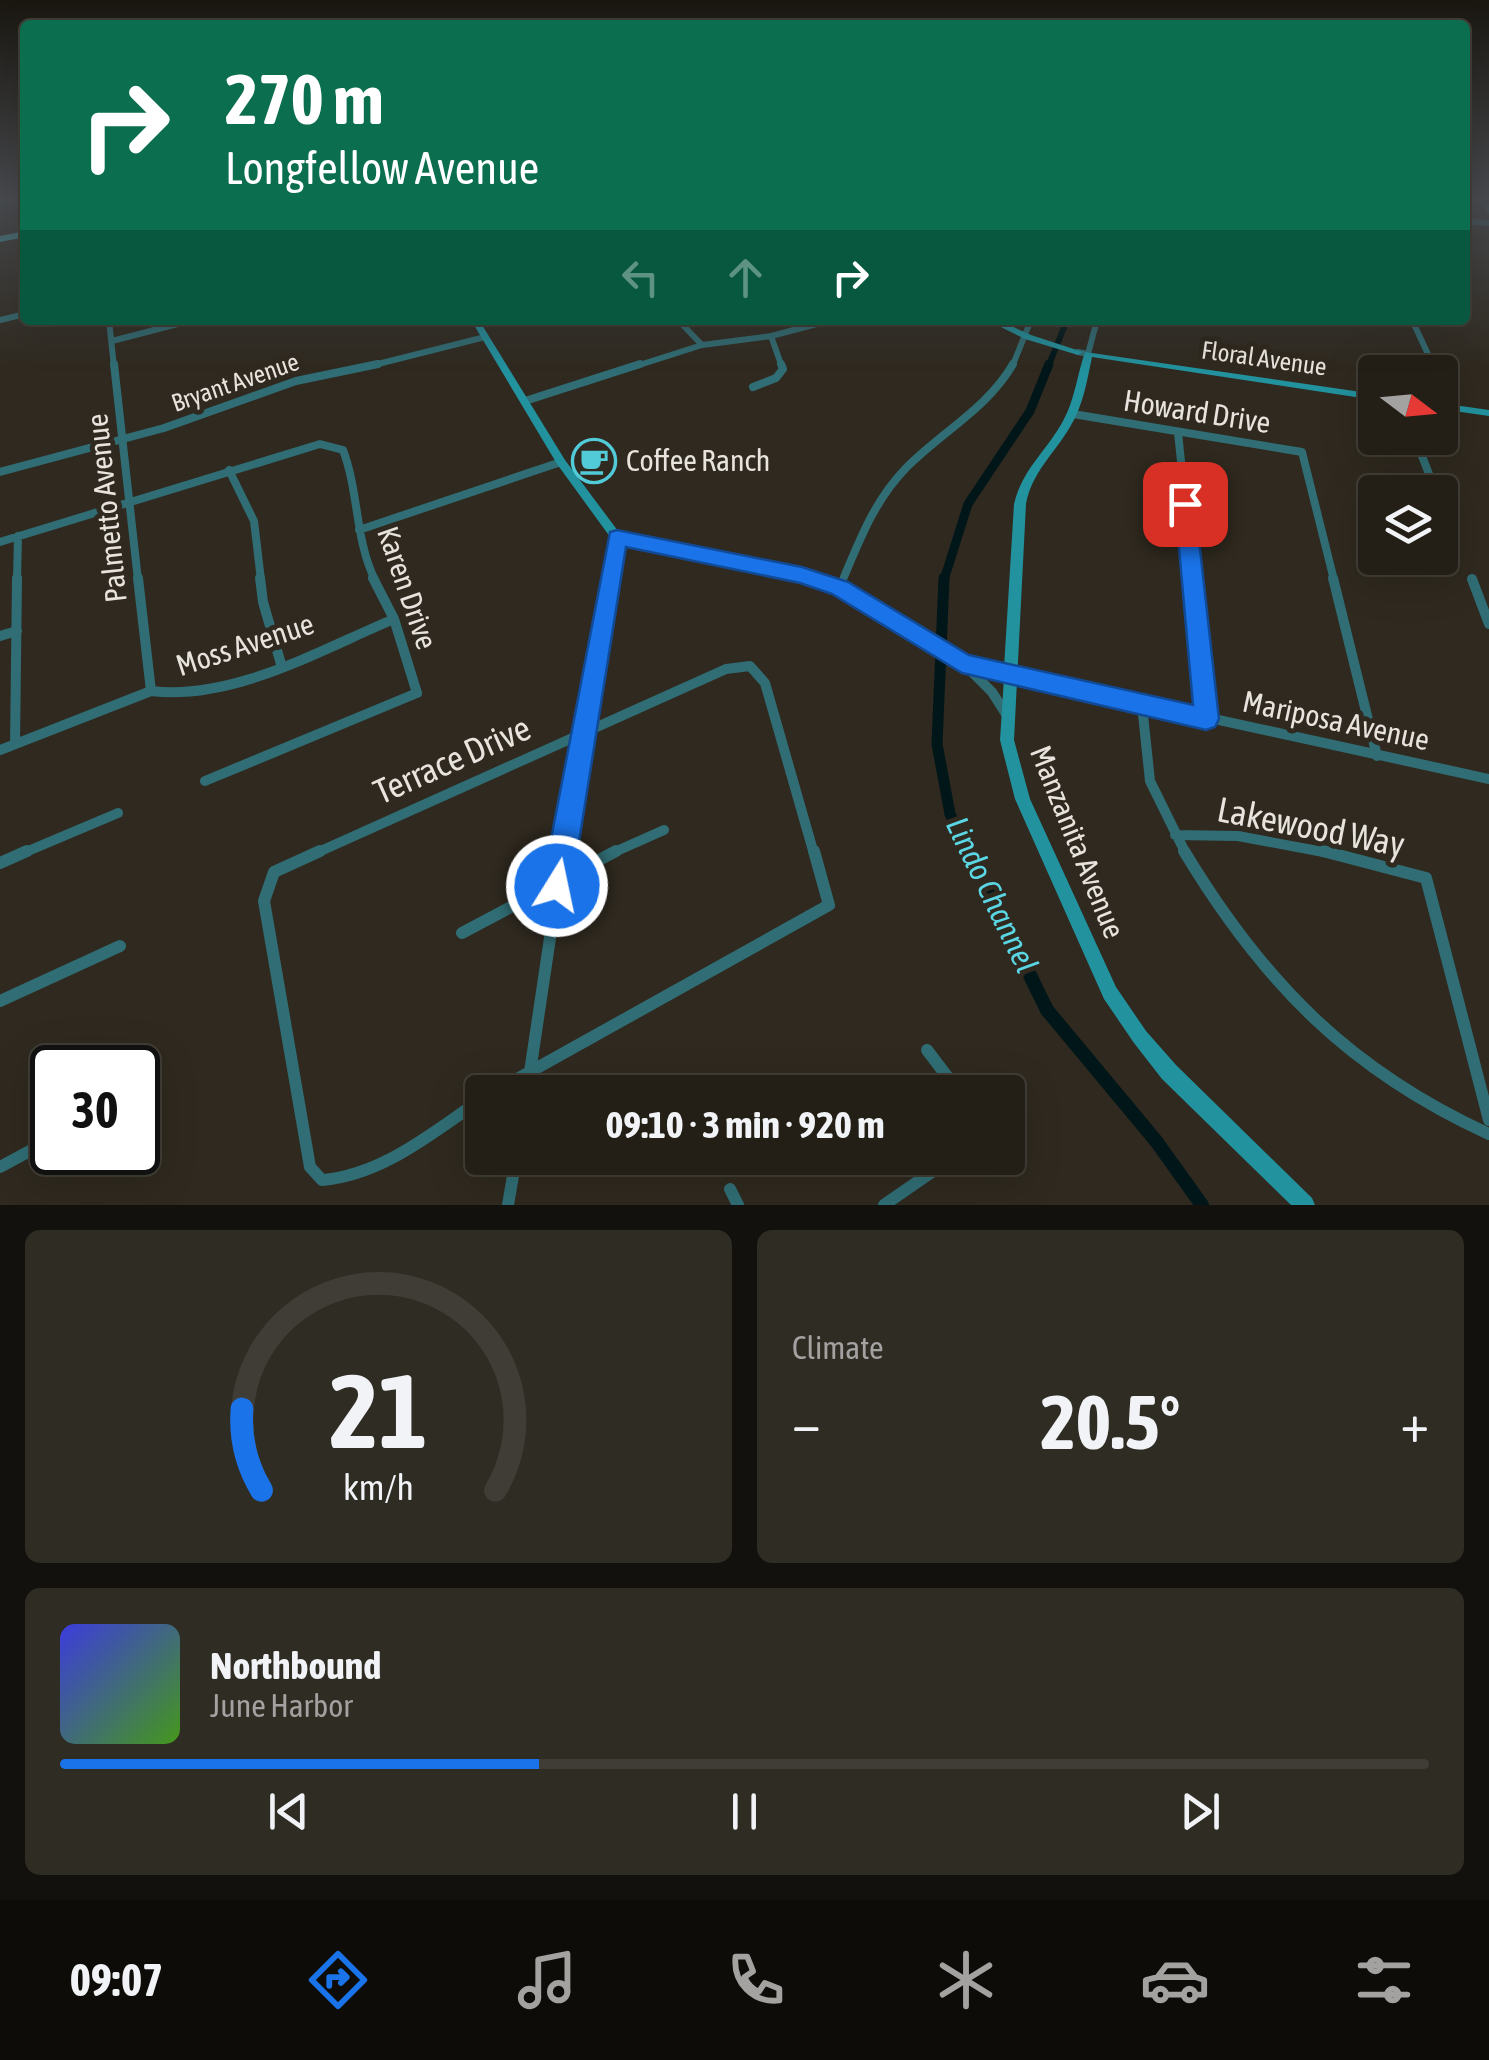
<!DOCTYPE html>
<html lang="en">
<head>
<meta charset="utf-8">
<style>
	:root { --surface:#231f17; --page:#2f2c24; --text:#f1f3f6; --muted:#a3a2a1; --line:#403d36; --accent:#1a73e8 }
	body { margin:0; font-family:"Asap Condensed",sans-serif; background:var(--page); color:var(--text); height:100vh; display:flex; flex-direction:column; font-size:38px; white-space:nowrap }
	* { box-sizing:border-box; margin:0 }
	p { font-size:32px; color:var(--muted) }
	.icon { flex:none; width:55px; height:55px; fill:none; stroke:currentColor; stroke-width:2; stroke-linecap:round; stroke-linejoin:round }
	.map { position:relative; height:1205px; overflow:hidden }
	.side { display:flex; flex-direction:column; gap:25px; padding:25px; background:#13110d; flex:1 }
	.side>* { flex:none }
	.guide { position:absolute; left:20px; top:20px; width:1450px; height:305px; border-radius:10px; box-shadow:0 10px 40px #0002,0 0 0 2px var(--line); background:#0b6e4f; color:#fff; overflow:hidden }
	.needle { width:65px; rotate:106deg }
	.buttons { position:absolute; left:1358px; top:355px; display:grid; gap:20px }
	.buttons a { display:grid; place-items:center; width:100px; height:100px; border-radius:10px; background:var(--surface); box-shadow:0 10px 40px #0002,0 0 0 2px var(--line); font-size:50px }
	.speed { position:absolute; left:30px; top:1045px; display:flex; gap:20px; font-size:50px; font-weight:700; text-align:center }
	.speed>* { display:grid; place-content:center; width:130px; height:130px; border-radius:50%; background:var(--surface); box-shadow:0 10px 40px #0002,0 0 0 2px var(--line); line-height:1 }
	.speed .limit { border:5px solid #111; border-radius:15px; background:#fff; color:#111 }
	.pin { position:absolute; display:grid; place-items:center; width:85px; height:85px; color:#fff; margin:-42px; border-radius:20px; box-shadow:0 5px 15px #0006 }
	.me { position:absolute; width:110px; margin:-55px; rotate:10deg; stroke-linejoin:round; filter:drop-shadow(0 0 8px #0008) }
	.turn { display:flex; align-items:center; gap:35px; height:210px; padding:0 40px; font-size:45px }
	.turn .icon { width:130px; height:130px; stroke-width:2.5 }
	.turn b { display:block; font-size:70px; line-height:85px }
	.lanes { display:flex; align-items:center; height:95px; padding:0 40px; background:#0003; justify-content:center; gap:50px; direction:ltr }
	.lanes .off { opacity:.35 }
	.big { font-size:75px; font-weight:700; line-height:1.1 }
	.side .card { flex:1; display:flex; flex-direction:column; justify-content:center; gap:15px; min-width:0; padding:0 35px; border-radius:15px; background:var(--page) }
	.side .dial { align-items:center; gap:0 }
	.dial svg { height:260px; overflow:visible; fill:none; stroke:var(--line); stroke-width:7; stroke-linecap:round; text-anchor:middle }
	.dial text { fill:var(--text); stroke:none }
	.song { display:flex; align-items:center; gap:30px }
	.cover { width:120px; height:120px; border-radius:15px; background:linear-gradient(135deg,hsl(240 70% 55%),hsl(100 70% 35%)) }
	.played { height:10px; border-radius:5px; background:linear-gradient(90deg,var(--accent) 35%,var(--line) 35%) }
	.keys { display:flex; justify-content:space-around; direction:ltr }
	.heat { display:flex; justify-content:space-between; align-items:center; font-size:55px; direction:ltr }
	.side .tiles { flex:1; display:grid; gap:25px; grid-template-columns:1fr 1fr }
	.card:last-child { grid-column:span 2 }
	.trip { position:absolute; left:465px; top:1075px; width:560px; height:100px; border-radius:10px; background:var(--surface); box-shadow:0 10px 40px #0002,0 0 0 2px var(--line); font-weight:700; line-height:100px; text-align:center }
	.menu { display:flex; height:160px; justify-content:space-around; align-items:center; background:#0e0c09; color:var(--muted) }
	.menu .icon { width:70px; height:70px }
	.menu .active { color:var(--accent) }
	.menu b { font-size:45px; color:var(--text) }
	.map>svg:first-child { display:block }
</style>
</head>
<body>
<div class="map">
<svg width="1489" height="1205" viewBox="0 0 1489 1205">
	<rect width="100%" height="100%" fill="#2f291f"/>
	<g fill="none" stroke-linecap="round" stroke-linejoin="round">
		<path stroke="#001619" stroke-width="6" d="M1048,367L1067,320"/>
		<path stroke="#001619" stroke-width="9" d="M944,580L968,504L1030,411L1049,364"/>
		<path stroke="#001619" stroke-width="11" d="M944,578L937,744L950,814L970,854"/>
		<path stroke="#001619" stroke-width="14" d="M969,851L1047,1010L1156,1141L1202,1205"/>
		<path stroke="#306d74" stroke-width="6" d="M1482,200L1489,210
			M0,203L17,200
			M1465,221L1489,223
			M0,320L25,314
			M109,320L114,367
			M678,320L702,345
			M1412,320L1434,367
			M771,336L782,367
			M112,341L193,320
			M1078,352L1088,354L1097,320
			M366,367L485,337
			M633,367L702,345L771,336L832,320
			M1012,367L1031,320"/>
		<path stroke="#306d74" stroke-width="8" d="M114,364L138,580
			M1433,364L1436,372
			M1440,380L1453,408
			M753,387L776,378L783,369L781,364
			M525,401L640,364
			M1073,414L1302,452L1334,580
			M1178,432L1193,580
			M1415,438L1436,492
			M229,470L254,521L261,580
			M0,472L164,428L296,381L378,364
			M1440,502L1444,512
			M359,530L561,462
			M0,542L320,444L343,450C359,492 355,540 375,580
			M844,577C861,537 875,500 906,468C940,433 988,408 1013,364
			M17,580L18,536
			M610,580L617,538"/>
		<path stroke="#306d74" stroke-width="10" d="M138,578L151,691
			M260,578L263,602L281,664
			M1193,578L1207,719
			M1333,578L1377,756
			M1472,579L1489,624
			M0,636L17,631
			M963,663L992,692L1006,714
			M1008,674L1489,779
			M1142,705L1150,781L1186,854
			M15,744L17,578
			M0,750L151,691C233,701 320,650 394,619
			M205,781L417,693L394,619L373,578
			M1175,835L1238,836L1334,854
			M21,854L118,813
			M314,854L726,669L750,666L765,683L814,854
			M563,854L610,578
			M610,854L664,830"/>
		<path stroke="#306d74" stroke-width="12" d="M320,851L274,872L264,901L310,1167L322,1180C383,1175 433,1132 482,1099
			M1184,851C1263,982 1349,1070 1489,1134
			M1323,851L1426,878L1489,1120
			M0,863L27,851
			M462,933L616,851
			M0,1001L120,946
			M927,1050L959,1092
			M494,1092L829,905L814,851
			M527,1092L563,851
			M138,1096L155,1087
			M0,1167L52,1139
			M730,1189L738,1205
			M508,1205L516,1158
			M884,1205L952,1158"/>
		<path fill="#22929e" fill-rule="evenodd" d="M471,320H479L565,460L621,535L802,570L844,585L966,658L1004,668L1014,504C1023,468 1046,452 1063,421C1075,399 1077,375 1085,352L1375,394V400L1092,357C1087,381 1083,406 1070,427C1054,454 1032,472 1026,504L1014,740L1030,799L1116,987L1146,1031L1176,1065L1312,1198L1315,1205H1291L1162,1079L1134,1043L1104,999L1015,799L1000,740L1004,678L958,667L836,591L801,579L613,541L557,464Z
			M987,320H998L1031,335L1083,352L1078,355L1025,339Z
			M1440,403L1489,410V416L1440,409Z"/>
		<path fill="#42c4d3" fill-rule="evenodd" d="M25,231V237L0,242V236Z"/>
	</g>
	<linearGradient id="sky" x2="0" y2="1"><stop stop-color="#1a1711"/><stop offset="0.54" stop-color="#47494d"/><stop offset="1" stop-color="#47494d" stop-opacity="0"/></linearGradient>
	<rect width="1489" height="369" fill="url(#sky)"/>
	<path fill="#1a73e8" stroke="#114b97" stroke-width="2.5" d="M1185,497L1195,504L1219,719L1215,727L1206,730L962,673L832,594L800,583L626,547L572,886L567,896L557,900L547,896L542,886L610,532L617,530L802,567L848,582L969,655L1193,705L1175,504Z"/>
	<defs>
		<symbol id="cafe-ring" viewBox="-11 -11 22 22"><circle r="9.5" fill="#2f291f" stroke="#52cbd9" stroke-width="1.5"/><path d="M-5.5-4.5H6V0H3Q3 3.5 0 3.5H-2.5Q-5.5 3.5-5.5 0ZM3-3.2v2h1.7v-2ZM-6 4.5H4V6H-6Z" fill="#52cbd9"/></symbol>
	</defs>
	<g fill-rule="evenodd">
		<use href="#cafe-ring" x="569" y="436" width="50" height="50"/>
	</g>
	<g text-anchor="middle" stroke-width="10" stroke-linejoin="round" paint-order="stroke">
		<g font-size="25" fill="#e8e3dd" stroke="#2f291f">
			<text transform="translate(1264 358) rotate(8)" y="9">Floral Avenue</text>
			<text transform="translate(235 382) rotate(-19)" y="9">Bryant Avenue</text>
		</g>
		<g font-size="30" fill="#e8e3dd" stroke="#2f291f">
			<text transform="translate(1197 412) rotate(9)" y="10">Howard Drive</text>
			<text transform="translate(107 508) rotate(-96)" y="10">Palmetto Avenue</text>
			<text transform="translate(407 588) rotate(71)" y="10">Karen Drive</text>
			<text transform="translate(245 645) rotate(-18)" y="10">Moss Avenue</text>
			<text transform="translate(1336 721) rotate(12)" y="10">Mariposa Avenue</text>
			<text transform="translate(1077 842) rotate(68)" y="10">Manzanita Avenue</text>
		</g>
		<g font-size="30" fill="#e8e3dd" stroke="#2f291f" text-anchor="start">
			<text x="626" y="471">Coffee Ranch</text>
		</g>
		<g font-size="32" font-style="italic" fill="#5ad6e4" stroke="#2f291f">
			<text transform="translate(992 895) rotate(64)" y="11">Lindo Channel</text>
		</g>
		<g font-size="35" fill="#e8e3dd" stroke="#2f291f">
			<text transform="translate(452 760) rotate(-24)" y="12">Terrace Drive</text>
			<text transform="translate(1311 827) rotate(11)" y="12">Lakewood Way</text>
		</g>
	</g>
</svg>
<div class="buttons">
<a><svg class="needle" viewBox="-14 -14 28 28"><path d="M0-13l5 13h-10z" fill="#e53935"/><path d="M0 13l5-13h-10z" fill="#a3a2a1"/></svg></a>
<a><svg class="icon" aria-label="layers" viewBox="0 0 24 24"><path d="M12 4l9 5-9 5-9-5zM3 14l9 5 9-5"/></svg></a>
</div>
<div class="speed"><div class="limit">30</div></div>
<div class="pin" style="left:1185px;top:504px;background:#d93025"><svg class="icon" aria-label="arrive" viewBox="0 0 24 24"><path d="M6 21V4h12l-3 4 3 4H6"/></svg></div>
<svg class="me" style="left:557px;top:886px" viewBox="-20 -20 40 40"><circle r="17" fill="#1a73e8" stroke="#fff" stroke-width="3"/><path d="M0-11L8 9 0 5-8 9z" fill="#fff"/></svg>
<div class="trip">09:10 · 3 min · 920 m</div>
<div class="guide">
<div class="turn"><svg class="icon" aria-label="right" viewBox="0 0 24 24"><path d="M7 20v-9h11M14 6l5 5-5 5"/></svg><div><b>270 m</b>Longfellow Avenue</div></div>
<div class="lanes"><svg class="icon off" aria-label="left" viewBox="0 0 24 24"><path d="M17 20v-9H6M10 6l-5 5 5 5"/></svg><svg class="icon off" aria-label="ahead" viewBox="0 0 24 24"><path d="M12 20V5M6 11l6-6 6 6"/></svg><svg class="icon" aria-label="right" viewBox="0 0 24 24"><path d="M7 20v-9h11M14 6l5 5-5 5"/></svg></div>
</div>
</div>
<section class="side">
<div class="tiles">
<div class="card dial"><svg viewBox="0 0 100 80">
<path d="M14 69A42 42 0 1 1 86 69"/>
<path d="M14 69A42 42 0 0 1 8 44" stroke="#1a73e8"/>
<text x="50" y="56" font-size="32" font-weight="700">21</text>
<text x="50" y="72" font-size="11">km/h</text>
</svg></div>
<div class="card"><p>Climate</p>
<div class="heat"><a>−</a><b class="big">20.5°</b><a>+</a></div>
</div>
<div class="card">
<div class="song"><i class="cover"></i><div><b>Northbound</b><p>June Harbor</p></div></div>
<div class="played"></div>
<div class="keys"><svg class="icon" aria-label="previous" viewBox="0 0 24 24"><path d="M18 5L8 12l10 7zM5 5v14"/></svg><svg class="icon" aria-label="pause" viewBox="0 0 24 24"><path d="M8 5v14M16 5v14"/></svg><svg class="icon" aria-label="next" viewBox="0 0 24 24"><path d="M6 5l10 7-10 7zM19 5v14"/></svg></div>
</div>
</div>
</section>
<nav class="menu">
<b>09:07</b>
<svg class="icon active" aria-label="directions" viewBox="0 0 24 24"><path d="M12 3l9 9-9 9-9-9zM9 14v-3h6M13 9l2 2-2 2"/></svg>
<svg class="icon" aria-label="music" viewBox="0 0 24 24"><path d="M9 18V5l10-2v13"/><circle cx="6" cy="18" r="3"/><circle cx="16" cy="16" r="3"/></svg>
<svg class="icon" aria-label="phone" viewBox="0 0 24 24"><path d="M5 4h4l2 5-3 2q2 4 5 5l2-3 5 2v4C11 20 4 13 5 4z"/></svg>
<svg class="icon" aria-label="climate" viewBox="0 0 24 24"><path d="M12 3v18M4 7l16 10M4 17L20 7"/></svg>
<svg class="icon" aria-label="car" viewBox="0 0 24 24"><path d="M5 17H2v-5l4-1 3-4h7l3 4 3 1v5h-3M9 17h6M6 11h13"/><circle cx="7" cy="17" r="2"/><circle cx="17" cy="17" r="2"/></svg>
<svg class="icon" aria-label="filters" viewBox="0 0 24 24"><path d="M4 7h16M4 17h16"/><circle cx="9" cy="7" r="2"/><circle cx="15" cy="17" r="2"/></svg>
</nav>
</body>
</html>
